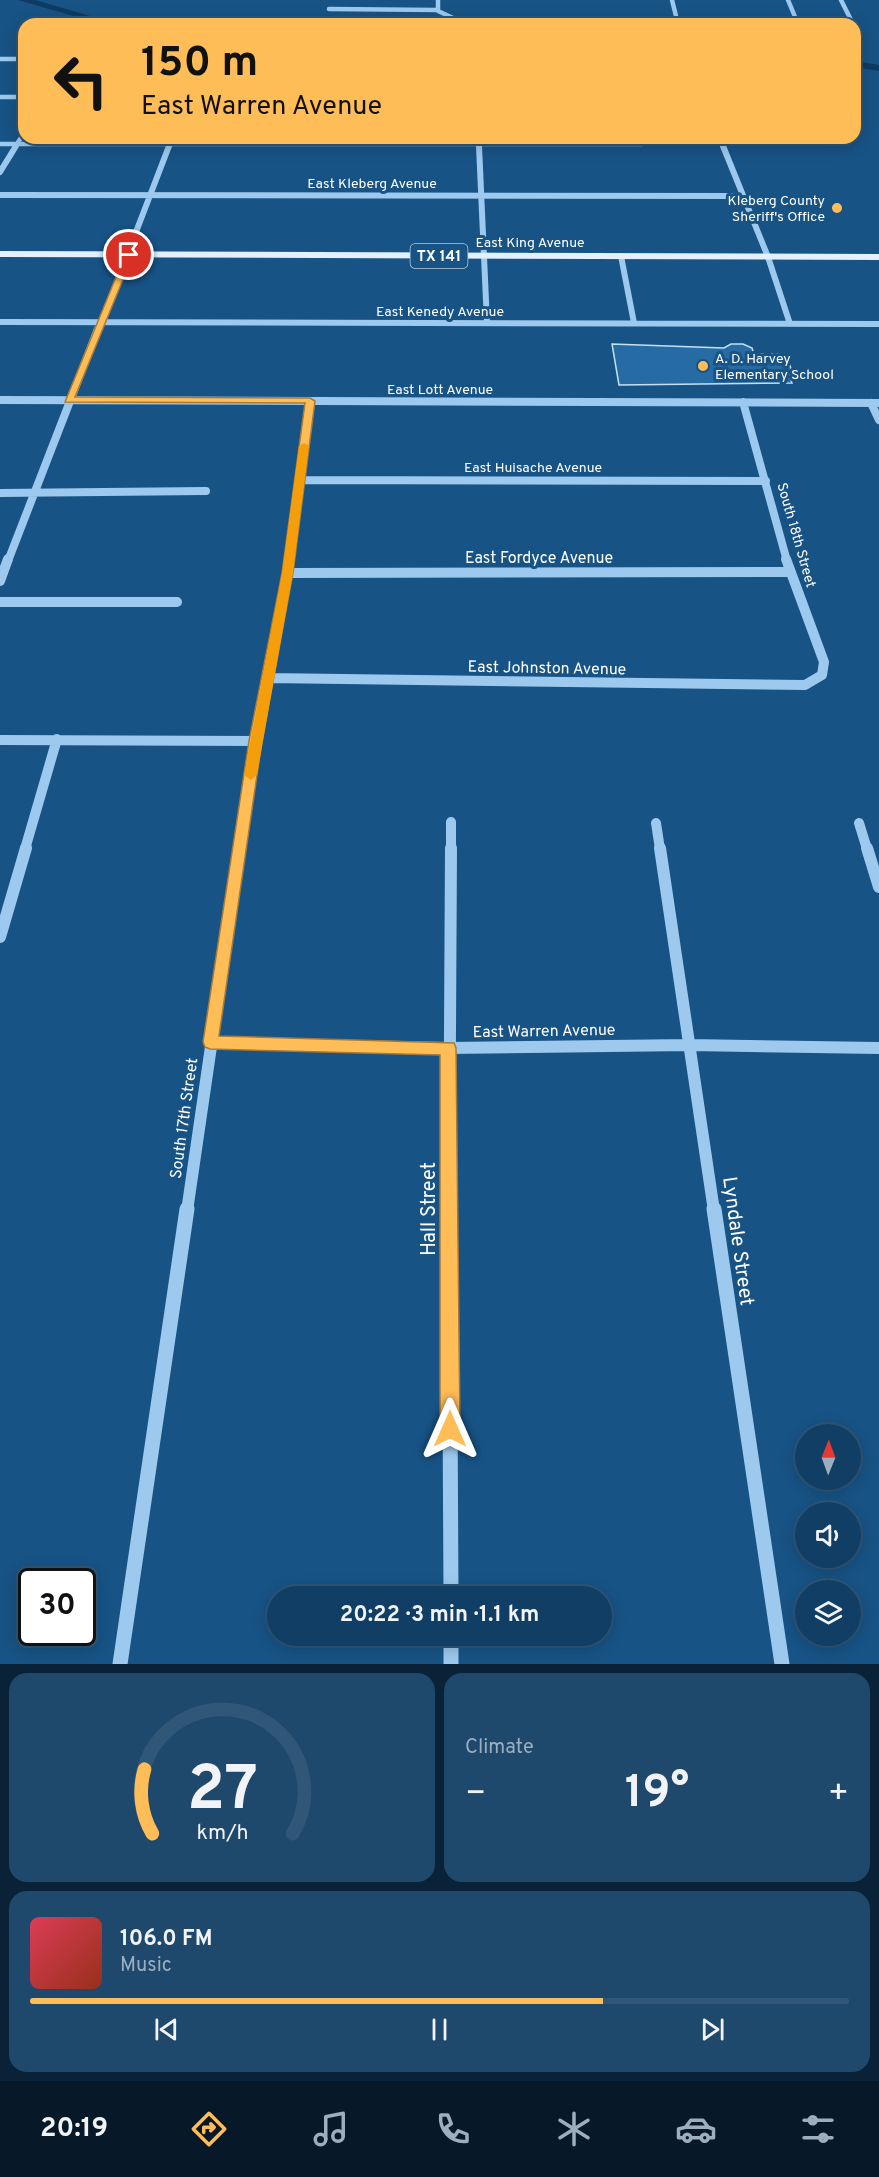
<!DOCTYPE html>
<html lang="en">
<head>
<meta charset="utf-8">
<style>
	:root { --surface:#113e64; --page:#1e496d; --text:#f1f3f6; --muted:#9caebf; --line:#305778; --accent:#ffbd58 }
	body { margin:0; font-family:Overpass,sans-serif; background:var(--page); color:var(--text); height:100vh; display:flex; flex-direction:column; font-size:22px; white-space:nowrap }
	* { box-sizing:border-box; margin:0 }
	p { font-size:20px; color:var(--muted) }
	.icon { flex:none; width:33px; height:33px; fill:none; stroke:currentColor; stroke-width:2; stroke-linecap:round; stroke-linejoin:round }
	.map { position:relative; height:1664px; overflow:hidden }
	.side { display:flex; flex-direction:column; gap:9px; padding:9px; background:#092237; flex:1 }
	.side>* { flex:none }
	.guide { position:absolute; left:18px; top:18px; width:843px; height:126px; border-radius:18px; box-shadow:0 3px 15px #0003,0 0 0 2px var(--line); background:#ffbd58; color:#111; overflow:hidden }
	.needle { width:39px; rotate:1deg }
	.controls { position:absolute; left:795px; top:1424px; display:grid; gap:12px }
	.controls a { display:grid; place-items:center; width:66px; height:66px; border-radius:50%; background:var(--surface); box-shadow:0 3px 15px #0003,0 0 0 2px var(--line); font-size:30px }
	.speed { position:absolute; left:18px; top:1568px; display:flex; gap:12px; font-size:30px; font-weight:700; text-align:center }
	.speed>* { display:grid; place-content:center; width:78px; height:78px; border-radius:50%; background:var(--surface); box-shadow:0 3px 15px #0003,0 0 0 2px var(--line); line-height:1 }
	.speed .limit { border:3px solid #111; border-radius:9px; background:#fff; color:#111 }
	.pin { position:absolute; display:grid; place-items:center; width:51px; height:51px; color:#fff; margin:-26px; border:3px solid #fff; border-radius:50%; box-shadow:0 2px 6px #0007 }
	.me { position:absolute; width:66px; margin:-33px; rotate:0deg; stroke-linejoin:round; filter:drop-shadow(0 0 4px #0008) }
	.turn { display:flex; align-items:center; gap:21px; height:126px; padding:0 24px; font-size:27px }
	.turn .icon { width:78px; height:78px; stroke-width:2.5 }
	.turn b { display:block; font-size:42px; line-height:51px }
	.big { font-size:45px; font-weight:700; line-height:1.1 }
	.side .tile { flex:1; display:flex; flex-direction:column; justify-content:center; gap:9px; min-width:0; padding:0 21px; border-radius:18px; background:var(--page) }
	.side .dial { align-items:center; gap:0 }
	.dial svg { height:156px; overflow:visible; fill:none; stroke:var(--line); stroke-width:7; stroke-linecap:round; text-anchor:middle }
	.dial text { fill:var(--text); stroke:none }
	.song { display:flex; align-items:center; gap:18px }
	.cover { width:72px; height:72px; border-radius:9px; background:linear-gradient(135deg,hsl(350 70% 55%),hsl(10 70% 35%)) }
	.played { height:6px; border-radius:3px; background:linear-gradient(90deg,var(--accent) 70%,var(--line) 70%) }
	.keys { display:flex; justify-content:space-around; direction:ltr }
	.heat { display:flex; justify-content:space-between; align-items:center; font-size:33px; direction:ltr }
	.side .tiles { flex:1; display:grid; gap:9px; grid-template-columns:1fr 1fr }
	.tile:last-child { grid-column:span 2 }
	.trip { position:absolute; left:267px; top:1586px; width:345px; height:60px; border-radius:30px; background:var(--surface); box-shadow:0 3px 15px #0003,0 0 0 2px var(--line); font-weight:700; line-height:60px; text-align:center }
	.tab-bar { display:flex; height:96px; justify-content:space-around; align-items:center; background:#071928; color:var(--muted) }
	.tab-bar .icon { width:42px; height:42px }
	.tab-bar .on { color:var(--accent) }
	.tab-bar b { font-size:27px; color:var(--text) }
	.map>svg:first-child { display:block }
</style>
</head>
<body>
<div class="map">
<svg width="879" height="1664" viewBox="0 0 879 1664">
	<rect width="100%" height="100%" fill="#175385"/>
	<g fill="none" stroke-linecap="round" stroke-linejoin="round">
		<path fill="#0f3b62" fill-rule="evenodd" d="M18,0H35L118,24H101Z
			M855,61L879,65V71L855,67Z"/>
	</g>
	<path fill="#266ba3" stroke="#c2e1f9" stroke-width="1.5" d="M612,344L724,348L731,344H743L752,348L754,354H780L781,358H787L793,374H789L792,383L619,385Z"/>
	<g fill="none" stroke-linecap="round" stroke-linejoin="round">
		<path stroke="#9cc9ed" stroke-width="4.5" d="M438,0V11L466,24
			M672,0L678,24
			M788,0L798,24
			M841,0L853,24
			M329,9L437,10
			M0,59H24
			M0,97H24
			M479,138V147
			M720,138L724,147
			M0,144H642
			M15,147L24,133
			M169,147L172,138"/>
		<path stroke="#9cc9ed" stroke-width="6" d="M479,146L487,323
			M723,146L768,257L790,324
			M0,172L16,146
			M0,195L743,196
			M621,256L634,323
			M0,322L879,324
			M98,331L169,146"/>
		<path stroke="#9cc9ed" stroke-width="8" d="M0,400L879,403
			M743,402L787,561
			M871,403L879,420
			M300,480L766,481
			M0,493L206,491
			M8,561L98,329
			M290,561L310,401"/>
		<path stroke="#9cc9ed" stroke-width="10" d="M288,573L790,572
			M0,581L8,559
			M0,602H177
			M268,678L805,685L822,675L824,662L786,559
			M0,740L256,741
			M656,823L660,849
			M859,823L867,849
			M25,849L57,739
			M240,849L256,741L290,559
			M451,849V822"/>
		<path stroke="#9cc9ed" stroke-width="12" d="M660,848L714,1211
			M867,848L879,887
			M0,937L26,848
			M210,1043L448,1048L690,1045L879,1048
			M187,1211L240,848
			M449,1211L451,848"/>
		<path stroke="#9cc9ed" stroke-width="15" d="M449,1209L451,1596
			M714,1209L782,1664
			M451,1635V1664
			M120,1664L187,1209"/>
		<path fill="#e2f0ff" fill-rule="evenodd" d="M0,251L879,254V260L0,257Z"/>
	</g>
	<path fill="#ffbd58" stroke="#a67b39" stroke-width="1.5" d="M129,253L133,255L75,397L310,398L315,401L293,573L262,741L219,1036L454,1043L456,1048L460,1429L457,1436L450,1439L443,1436L440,1429V1055L210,1049L205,1047L203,1042L249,741L282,573L305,403L65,402L125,255Z"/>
	<path fill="#f59e0b" d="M304,443L309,446L293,573L257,775L251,780L244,775L282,573L299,446Z"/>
	<g fill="#ffbd58" stroke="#175385" stroke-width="2">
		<circle cx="837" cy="208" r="6"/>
		<circle cx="703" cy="366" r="6"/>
	</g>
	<g text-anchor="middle" stroke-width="6" stroke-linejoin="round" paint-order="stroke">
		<g font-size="14" fill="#fff" stroke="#175385">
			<text x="372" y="188">East Kleberg Avenue</text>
			<text x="530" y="247">East King Avenue</text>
			<text x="440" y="316">East Kenedy Avenue</text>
			<text x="440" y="394">East Lott Avenue</text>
			<text x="533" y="472">East Huisache Avenue</text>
			<text transform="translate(797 535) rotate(74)" y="5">South 18th Street</text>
		</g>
		<g font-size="14" fill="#fff" stroke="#175385" text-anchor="end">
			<text x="825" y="205">Kleberg County<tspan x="825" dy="16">Sheriff's Office</tspan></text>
			<text x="715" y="363" text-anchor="start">A. D. Harvey<tspan x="715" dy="16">Elementary School</tspan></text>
		</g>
		<rect fill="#175385" stroke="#b9cbda" stroke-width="1.5" x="410.5" y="244" width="57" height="24" rx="4.5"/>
		<g font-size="15" font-weight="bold" fill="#fff">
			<text x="439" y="261">TX 141</text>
		</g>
		<g font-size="16" fill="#fff" stroke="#175385">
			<text x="539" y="563">East Fordyce Avenue</text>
			<text transform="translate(547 667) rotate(1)" y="6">East Johnston Avenue</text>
			<text transform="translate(544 1030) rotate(-1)" y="6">East Warren Avenue</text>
			<text transform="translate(183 1118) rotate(-82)" y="6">South 17th Street</text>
		</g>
		<g font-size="20" fill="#fff" stroke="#175385">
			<text transform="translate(428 1209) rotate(-90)" y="7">Hall Street</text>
			<text transform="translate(739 1241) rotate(82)" y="7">Lyndale Street</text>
		</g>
	</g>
</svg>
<div class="controls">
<a><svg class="needle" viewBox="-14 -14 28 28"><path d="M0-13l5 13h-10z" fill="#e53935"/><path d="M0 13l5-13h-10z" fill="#9caebf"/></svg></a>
<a><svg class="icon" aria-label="sound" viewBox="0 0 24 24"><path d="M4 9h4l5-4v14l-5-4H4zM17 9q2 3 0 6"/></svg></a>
<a><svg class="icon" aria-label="layers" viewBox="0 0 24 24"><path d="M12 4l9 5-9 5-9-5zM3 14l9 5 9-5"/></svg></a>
</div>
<div class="speed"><div class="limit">30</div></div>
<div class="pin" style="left:129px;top:255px;background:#d93025"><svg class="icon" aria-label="arrive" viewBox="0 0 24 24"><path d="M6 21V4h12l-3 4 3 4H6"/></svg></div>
<svg class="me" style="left:450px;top:1429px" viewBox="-20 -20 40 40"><path d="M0-17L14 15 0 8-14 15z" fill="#ffbd58" stroke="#fff" stroke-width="4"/></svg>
<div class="trip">20:22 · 3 min · 1.1 km</div>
<div class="guide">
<div class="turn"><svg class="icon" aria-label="left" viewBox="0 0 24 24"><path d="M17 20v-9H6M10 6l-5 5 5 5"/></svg><div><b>150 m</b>East Warren Avenue</div></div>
</div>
</div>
<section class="side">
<div class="tiles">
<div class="tile dial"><svg viewBox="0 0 100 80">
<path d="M14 69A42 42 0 1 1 86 69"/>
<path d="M14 69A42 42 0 0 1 10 36" stroke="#ffbd58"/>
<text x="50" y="56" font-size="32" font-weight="700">27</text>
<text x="50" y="72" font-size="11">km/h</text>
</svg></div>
<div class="tile"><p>Climate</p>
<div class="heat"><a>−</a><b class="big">19°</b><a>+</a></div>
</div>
<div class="tile">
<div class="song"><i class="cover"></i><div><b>106.0 FM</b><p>Music</p></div></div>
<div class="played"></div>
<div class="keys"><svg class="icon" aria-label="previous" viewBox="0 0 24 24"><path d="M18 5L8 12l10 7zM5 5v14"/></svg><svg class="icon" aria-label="pause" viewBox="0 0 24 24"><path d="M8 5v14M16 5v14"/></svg><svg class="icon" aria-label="next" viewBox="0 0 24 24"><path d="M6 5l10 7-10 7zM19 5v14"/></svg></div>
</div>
</div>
</section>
<nav class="tab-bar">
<b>20:19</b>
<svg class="icon on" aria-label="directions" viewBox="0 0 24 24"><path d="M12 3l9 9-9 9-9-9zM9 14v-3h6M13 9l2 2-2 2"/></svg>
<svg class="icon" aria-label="music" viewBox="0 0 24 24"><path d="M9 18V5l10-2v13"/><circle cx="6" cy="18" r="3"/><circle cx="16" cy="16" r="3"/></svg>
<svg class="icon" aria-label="phone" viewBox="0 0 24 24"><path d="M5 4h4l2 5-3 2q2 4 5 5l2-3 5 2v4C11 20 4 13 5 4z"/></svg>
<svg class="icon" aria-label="climate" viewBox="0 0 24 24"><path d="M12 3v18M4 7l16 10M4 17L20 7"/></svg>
<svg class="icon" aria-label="car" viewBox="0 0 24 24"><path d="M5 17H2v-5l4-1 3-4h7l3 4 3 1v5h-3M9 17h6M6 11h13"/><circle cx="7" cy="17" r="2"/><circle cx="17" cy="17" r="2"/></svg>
<svg class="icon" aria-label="filters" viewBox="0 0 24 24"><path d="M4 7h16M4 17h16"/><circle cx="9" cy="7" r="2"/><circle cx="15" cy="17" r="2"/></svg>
</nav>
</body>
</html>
